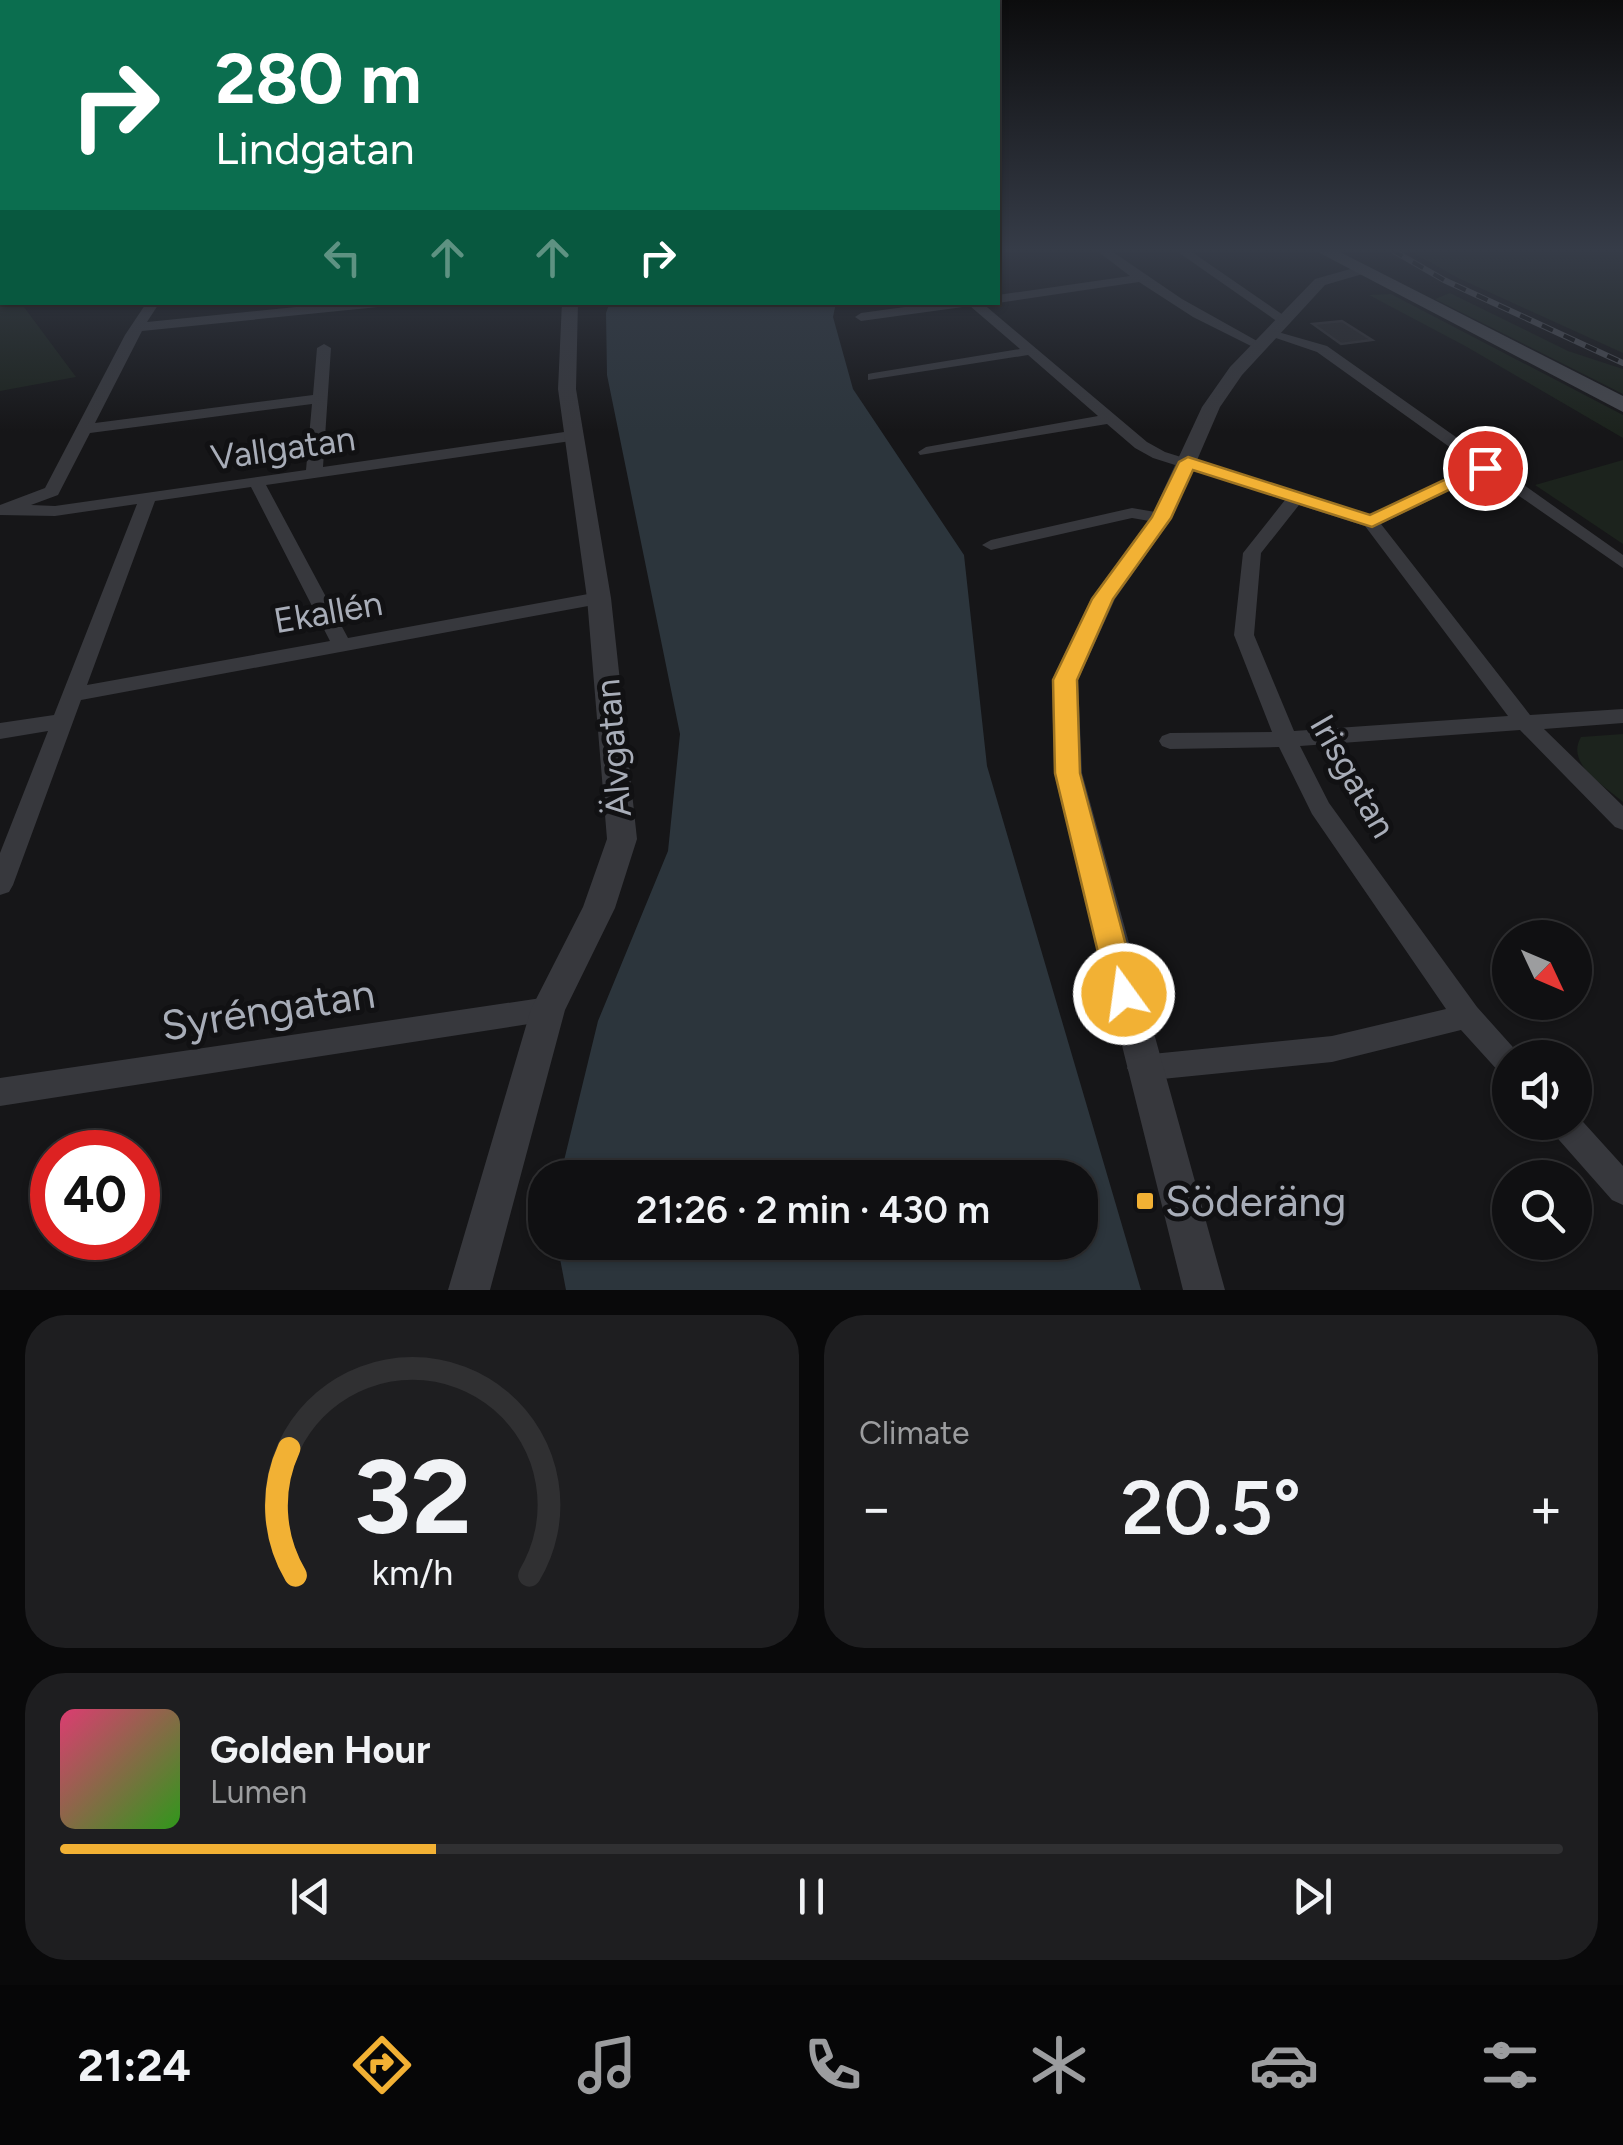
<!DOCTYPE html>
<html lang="en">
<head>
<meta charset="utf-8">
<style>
	:root { --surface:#101012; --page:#1e1e20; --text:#f1f3f6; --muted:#9c9d9f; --line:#303032; --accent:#f2b134 }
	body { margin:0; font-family:Figtree,sans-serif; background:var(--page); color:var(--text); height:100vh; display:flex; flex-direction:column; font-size:38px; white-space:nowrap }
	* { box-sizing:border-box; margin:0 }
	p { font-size:32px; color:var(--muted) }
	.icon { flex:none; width:55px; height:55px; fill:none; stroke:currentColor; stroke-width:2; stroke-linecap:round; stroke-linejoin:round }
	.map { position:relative; height:1290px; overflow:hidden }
	.drawer { display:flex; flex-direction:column; gap:25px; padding:25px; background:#09090a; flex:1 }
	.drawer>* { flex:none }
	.banner { position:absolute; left:0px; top:0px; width:1000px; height:305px; box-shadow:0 2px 8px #0004,0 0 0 2px var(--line); background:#0b6e4f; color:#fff; overflow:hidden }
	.needle { width:65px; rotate:134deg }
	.tools { position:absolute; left:1492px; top:920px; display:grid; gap:20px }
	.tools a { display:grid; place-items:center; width:100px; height:100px; border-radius:50%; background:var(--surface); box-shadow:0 2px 8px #0004,0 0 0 2px var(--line); font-size:50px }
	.speed { position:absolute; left:30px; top:1130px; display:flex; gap:20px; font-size:50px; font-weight:700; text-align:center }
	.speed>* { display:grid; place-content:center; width:130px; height:130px; border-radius:50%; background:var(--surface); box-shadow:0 2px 8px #0004,0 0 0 2px var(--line); line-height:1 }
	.speed .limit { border:15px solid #d22; background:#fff; color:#111 }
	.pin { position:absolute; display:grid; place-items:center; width:85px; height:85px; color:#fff; margin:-42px; border:5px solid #fff; border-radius:50%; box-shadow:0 2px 10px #0007 }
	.me { position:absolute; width:110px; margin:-55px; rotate:346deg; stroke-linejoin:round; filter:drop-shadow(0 0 8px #0008) }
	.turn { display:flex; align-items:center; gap:35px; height:210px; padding:0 50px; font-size:45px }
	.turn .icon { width:130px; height:130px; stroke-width:2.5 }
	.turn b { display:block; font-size:70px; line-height:85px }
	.lanes { display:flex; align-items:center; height:95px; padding:0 50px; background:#0003; justify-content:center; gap:50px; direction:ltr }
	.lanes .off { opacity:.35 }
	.big { font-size:75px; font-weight:600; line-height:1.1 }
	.drawer .tile { flex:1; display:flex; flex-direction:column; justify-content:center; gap:15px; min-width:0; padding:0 35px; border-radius:40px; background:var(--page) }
	.drawer .dial { align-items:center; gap:0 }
	.dial svg { height:260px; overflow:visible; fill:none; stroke:var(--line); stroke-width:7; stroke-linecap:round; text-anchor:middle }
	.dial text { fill:var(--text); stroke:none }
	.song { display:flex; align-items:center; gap:30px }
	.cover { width:120px; height:120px; border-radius:15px; background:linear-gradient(135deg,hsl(340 70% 55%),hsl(110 70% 35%)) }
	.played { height:10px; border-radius:5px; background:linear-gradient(90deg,var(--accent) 25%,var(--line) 25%) }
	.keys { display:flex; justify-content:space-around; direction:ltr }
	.heat { display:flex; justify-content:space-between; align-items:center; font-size:55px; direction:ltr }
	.drawer .tiles { flex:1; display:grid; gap:25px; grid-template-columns:1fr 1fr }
	.tile:last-child { grid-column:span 2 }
	.trip { position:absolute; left:528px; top:1160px; width:570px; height:100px; border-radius:40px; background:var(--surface); box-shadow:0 2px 8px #0004,0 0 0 2px var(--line); font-weight:600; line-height:100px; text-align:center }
	.tabs { display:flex; height:160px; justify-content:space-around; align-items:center; background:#060607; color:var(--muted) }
	.tabs .icon { width:70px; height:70px }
	.tabs .selected { color:var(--accent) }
	.tabs b { font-size:45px; color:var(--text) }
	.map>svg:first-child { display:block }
</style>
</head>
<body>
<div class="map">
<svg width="1623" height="1290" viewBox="0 0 1623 1290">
	<rect width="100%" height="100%" fill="#161618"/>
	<path fill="#1c231d" d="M0,250L2,302L21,303L76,377L0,391Z
		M1408,250H1623V353L1458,278Z
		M1450,293L1568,351L1623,369V394L1435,299Z
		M1391,294L1623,415V438L1467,347L1369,295Z
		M1623,460V544L1535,485Z
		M1623,734V802C1604,785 1565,764 1581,737Z"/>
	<path fill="#2c353c" d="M610,302L836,303L833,317L853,389L964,555L987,766L1141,1290H566L557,1243L1080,1242V1178L560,1177L598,1021L668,851L680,734L607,375L606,313Z"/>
	<path fill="#29292c" stroke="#303034" stroke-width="2.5" d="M1342,321L1372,340L1341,344L1313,324Z"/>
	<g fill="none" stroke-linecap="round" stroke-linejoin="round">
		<path fill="#37383d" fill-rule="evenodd" d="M1096,250H1110L1182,299L1266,346L1259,350L1193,317L1139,282L998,303L997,302L998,295L1130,276Z
			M1175,250H1189L1289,319L1278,322Z
			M147,302H160L147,322L345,302H394L388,306L142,331L95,423L313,395L317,348L324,344L331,348L323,467L571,431L579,436L571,441L266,485L348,638L599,592L608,598L599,604L81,700L13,885L9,892L0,895V853L48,731L0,739V723L54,715L137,504L55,516L0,515V505L45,488L125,335ZM312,404L306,470L55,506L31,505L58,495L90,433ZM251,487L330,641L87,685L155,501Z
			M941,302H981L1147,442L1165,452L1370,516L1476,466L1317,352L1264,334L1271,330L1327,346L1623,555V568L1486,473L1381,524L1530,715L1623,709V723L1544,729L1623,806V830L1615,827L1520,730L1300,746L1329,803L1477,1007L1520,1055L1522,1058H1510V1077L1500,1073L1461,1030L1332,1062L1142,1081L1132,1077L1127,1068L1132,1059L1142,1055L1332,1036L1446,1009L1312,814L1279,747L1170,749L1162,746L1159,741L1162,736L1170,733L1272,732L1234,635L1243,553L1285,500L1153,458L1135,448L1107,424L920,455L918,452L926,447L1098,416L1028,355L868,380V374L873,373L1020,349L970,306L861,321L855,317L861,313ZM1299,505L1365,526L1508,716L1294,731L1254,635L1261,553Z
			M1132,508L1167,514L1170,518L1161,523L1132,518L991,550L982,545L991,540Z
			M548,997L558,1000L562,1009L558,1018L548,1021L0,1106V1078Z
			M1575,1113L1623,1166V1205L1612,1200L1552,1132L1548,1122H1575Z"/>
		<path fill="#37383d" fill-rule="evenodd" d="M1361,266L1366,267V273L1325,285L1242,375L1220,407L1172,518L1115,599L1078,680L1082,773L1225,1290H1183L1054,773L1052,680L1091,599L1151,517L1202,407L1230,367L1315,279Z
			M562,302H578L576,389L611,598L637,839L615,908L565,1010L490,1290H448L531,1009L583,907L607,839L587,598L558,389Z"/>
		<path fill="#45474d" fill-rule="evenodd" d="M1314,250H1336L1623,396V412Z"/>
		<defs>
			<path id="rail" d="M1392,250L1444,280L1623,363"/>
		</defs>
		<use href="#rail" stroke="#4a4c52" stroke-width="6"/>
		<use href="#rail" stroke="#111113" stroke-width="4" stroke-dasharray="12" stroke-linecap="butt"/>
	</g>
	<linearGradient id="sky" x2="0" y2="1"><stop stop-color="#0c0c0d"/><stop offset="0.58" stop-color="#363c48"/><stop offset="1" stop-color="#363c48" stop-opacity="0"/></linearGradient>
	<rect width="1623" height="431" fill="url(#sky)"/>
	<path fill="#f2b134" stroke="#9d7322" stroke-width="2.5" d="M1188,457L1370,515L1478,464L1485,462L1494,468L1372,527L1193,470L1171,518L1113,599L1077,680L1080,773L1139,994L1135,1004L1124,1008L1112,1004L1108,994L1055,773L1053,680L1092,599L1152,517L1179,462Z"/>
	<rect fill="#f2b134" stroke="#111113" stroke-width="4" x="1135" y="1191" width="20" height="20" rx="5"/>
	<g text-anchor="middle" stroke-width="10" stroke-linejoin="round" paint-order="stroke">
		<g font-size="35" fill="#a8adb8" stroke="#111113">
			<text transform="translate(283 448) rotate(-8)" y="12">Vallgatan</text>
			<text transform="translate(328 612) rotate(-10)" y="12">Ekallén</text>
			<text transform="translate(613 748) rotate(-95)" y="12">Älvgatan</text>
			<text transform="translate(1353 776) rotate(60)" y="12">Irisgatan</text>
		</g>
		<g font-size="42" fill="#a8adb8" stroke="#111113">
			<text transform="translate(268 1009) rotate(-9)" y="15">Syréngatan</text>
		</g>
		<g font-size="42" fill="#a8adb8" stroke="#111113" text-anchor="start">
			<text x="1165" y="1216">Söderäng</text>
		</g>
	</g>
</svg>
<div class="tools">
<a><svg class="needle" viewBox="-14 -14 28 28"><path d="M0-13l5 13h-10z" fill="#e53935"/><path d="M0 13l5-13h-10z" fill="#9c9d9f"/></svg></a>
<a><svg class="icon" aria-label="sound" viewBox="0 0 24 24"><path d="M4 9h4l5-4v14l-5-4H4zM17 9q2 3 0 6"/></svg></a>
<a><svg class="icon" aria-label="search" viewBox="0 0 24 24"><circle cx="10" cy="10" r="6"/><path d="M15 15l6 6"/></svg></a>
</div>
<div class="speed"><div class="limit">40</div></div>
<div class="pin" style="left:1485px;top:468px;background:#d93025"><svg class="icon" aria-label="arrive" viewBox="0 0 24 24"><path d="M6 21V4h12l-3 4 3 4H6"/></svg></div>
<svg class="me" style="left:1124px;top:994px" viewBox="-20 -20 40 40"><circle r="17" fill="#f2b134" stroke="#fff" stroke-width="3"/><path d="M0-11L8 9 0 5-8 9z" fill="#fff"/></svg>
<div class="trip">21:26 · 2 min · 430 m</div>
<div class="banner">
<div class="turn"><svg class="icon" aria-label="right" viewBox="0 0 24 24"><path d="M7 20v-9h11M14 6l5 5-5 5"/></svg><div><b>280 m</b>Lindgatan</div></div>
<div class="lanes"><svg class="icon off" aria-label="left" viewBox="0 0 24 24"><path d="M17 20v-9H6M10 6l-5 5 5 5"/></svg><svg class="icon off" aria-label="ahead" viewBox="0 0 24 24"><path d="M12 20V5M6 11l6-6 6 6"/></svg><svg class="icon off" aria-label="ahead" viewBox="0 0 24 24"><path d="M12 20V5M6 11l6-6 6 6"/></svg><svg class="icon" aria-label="right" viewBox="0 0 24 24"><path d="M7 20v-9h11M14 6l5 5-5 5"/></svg></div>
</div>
</div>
<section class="drawer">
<div class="tiles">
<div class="tile dial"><svg viewBox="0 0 100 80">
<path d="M14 69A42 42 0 1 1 86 69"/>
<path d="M14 69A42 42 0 0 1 12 30" stroke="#f2b134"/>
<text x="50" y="56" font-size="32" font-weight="700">32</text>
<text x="50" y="72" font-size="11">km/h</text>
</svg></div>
<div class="tile"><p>Climate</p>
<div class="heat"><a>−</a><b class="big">20.5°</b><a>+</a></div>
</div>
<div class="tile">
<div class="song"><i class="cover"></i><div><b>Golden Hour</b><p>Lumen</p></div></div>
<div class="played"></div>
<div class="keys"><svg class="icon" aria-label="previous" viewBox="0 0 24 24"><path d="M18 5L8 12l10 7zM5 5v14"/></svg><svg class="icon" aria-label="pause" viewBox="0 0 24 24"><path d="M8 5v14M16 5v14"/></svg><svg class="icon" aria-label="next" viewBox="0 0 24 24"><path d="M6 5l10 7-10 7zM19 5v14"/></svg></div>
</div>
</div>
</section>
<nav class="tabs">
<b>21:24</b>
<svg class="icon selected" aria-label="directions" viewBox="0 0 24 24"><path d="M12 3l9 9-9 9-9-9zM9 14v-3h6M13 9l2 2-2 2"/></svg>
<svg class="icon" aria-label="music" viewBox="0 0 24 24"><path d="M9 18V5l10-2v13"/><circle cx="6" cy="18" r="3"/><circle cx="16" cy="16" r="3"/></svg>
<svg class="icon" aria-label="phone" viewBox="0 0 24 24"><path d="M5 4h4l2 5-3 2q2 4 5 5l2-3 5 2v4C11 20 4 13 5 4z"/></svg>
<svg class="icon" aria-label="climate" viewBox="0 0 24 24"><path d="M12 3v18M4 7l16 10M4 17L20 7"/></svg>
<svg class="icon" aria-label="car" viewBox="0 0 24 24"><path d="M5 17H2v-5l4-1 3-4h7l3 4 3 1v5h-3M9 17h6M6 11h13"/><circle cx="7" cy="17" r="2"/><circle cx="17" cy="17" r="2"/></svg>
<svg class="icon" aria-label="filters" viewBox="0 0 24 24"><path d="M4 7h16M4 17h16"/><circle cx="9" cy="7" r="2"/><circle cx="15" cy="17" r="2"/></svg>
</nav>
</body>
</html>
